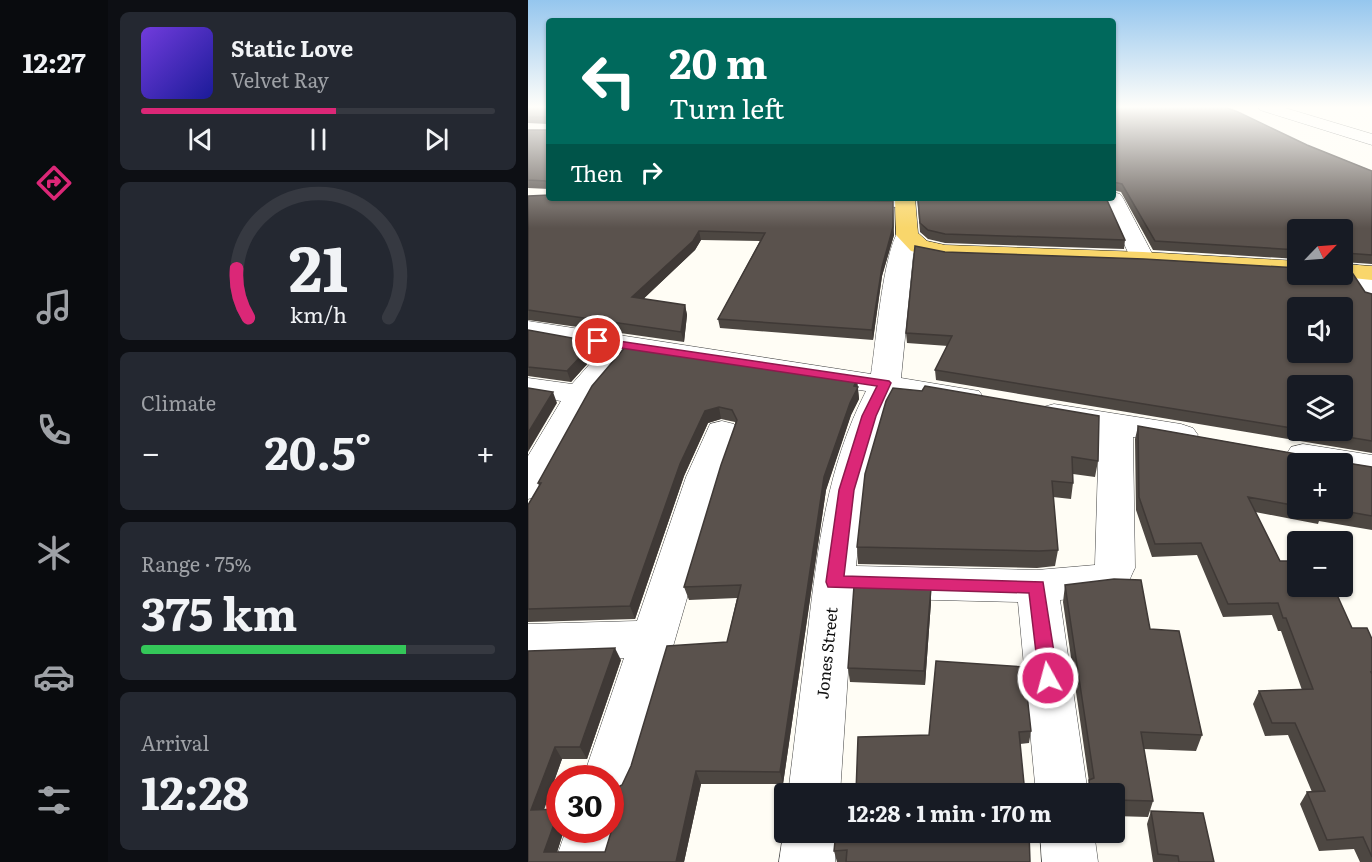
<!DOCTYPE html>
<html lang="en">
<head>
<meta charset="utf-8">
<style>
	:root { --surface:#171b24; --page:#242831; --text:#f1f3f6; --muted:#9ea1a6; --line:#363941; --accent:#db2777 }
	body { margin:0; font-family:Literata,serif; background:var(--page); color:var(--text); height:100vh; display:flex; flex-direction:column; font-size:22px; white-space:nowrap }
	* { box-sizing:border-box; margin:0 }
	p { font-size:20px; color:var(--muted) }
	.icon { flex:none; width:33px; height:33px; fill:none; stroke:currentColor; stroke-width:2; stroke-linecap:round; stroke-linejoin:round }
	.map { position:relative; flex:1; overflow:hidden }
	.details { display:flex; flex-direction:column; gap:12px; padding:12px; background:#0d0f14; width:420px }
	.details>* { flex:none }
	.guide { position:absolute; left:18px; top:18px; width:570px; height:183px; border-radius:6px; box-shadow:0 2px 4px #0004; background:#00695c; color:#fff; overflow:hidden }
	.needle { width:39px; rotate:65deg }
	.tools { position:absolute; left:759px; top:219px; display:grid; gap:12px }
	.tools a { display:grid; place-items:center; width:66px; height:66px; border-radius:6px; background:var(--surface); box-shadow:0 2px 4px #0004; font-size:30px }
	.speed { position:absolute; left:18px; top:765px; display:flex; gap:12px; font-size:30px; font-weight:700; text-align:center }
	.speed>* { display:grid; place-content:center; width:78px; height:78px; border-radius:50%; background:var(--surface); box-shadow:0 2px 4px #0004; line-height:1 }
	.speed .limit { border:9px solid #d22; background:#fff; color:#111 }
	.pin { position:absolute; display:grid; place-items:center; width:51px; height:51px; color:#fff; margin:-26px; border:3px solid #fff; border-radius:50%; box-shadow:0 2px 6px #0007 }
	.me { position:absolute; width:66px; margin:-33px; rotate:353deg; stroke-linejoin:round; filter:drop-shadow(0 0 4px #0008) }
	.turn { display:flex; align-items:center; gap:21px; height:126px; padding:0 24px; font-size:27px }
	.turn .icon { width:78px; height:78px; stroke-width:2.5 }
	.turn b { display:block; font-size:42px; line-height:51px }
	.then { display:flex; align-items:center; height:57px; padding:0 24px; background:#0003; gap:12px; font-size:22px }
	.big { font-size:45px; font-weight:700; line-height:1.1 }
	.details .widget { flex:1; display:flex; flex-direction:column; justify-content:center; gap:9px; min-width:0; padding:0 21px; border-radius:9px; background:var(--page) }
	.details .dial { align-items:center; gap:0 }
	.dial svg { height:156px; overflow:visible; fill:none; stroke:var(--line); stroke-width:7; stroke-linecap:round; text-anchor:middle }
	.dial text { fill:var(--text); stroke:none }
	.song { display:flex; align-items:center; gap:18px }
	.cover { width:72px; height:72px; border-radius:9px; background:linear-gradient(135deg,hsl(260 70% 55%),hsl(240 70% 35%)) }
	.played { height:6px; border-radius:3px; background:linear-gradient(90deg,var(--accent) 55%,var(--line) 55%) }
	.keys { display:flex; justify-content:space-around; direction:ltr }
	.heat { display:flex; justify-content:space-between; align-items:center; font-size:33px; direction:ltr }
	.charge { height:9px; border-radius:4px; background:linear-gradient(90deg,#34c759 75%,var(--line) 0) }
	.trip { position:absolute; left:246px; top:783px; width:351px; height:60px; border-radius:6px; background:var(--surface); box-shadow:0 2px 4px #0004; font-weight:700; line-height:60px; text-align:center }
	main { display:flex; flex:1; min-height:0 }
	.tab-bar { display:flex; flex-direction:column; width:108px; justify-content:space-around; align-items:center; background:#090b0e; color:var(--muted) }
	.tab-bar .icon { width:42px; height:42px }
	.tab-bar .active { color:var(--accent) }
	.tab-bar b { font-size:27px; color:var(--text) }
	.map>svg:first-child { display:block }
</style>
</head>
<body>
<main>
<nav class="tab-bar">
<b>12:27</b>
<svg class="icon active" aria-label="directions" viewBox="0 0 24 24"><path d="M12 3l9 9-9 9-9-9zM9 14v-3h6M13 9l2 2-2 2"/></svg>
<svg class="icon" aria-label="music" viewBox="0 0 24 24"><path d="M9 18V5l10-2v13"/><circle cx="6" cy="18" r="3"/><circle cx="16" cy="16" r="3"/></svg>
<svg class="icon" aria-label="phone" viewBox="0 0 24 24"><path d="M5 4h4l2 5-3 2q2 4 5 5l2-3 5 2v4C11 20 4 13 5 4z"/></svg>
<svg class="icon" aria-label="climate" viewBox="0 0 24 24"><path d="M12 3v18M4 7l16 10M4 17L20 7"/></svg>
<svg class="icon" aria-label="car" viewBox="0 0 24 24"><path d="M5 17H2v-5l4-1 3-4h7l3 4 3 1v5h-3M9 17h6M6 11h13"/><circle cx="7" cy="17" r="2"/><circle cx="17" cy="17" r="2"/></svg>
<svg class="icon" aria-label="filters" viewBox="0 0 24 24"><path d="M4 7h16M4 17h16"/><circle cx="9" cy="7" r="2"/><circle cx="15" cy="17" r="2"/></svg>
</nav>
<section class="details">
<div class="widget">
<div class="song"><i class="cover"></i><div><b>Static Love</b><p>Velvet Ray</p></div></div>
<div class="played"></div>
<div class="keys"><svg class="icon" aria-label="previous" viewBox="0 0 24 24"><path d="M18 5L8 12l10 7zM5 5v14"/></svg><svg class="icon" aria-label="pause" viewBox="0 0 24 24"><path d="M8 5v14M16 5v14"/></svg><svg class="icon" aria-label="next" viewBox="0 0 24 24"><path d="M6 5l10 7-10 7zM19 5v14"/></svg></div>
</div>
<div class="widget dial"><svg viewBox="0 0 100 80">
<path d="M14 69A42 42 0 1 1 86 69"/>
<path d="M14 69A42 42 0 0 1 8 44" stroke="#db2777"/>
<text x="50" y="56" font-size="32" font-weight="700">21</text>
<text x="50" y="72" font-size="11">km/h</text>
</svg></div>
<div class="widget"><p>Climate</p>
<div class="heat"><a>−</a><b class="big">20.5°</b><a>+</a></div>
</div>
<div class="widget"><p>Range · 75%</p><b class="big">375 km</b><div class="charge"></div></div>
<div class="widget"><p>Arrival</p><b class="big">12:28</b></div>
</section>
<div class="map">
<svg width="844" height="862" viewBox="0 0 844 862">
	<rect width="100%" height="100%" fill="#fffdf5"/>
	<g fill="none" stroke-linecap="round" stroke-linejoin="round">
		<defs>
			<path id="minor" d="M730,107H754L844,134V145L732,110Z
				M585,192L592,194L595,198L627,259L623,264L615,266L607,264L603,259L575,198H585Z
				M77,198H385L387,201L384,205L377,207L87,204L80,202Z
				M379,228L387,230L390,235L385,256L373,378L451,391L456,398L451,405L440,407L366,396C341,451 334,506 328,566L509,570L567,565L571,432L515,421L510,414L515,407L526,404L653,424L665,428L670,435L665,442L653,446L605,437L607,568C604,573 602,581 598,585C586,599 549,598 532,600L560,794H508L490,602L325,598L312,794H260C267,739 273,684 280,630C290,546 299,467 338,391L102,354L66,397L13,496L0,499V456L33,401L0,396V378L44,384L75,349L0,337V321L343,374C348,342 355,253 371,230Z
				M829,265L838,267L844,276V303L835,300L817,272L820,267Z
				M194,421L206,424L210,431L194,477L107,778L99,796L82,802V778H55L96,658L0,662V624L109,621L158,477L182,424Z
				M775,444L844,455V479L814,473V464L763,463L758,455L763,447Z
				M82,810L92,830L83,862H27L38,830H82Z
				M256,828V832H309L307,862H251Z
				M512,832H566L570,862H514Z"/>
			<path id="major" d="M367,198H387L390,233L399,241L417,245L615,252L770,261V274H773L770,275L615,266L417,259L383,251L368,235Z
				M814,264L844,266V280L805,276L804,274H814Z"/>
		</defs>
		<use href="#minor" stroke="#444" stroke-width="1"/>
		<use href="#major" stroke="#222" stroke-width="1"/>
		<use href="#minor" fill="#fff" fill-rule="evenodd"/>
		<use href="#major" fill="#f9d66b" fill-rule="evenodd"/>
	</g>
	<path fill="#4d4742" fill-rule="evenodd" d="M0,107H21V189L0,188V130H20V124L0,123Z
		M585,107L779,145L844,171V264L815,262L814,264V230H770V259L625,250L593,192L585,190Z
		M0,196L366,235L354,276L345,340L192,328L190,319L232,241L173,240L167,250L115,299L157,305L159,315L156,342L0,320Z
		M389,198H578L597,240L596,249L417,243L400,239L392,232Z
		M417,252L837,292L844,294V453L408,380L407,370L420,346L379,343L378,333ZM770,386L814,430H770Z
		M0,330L70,352L43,382L0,376Z
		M329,380L331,399L323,415L298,490L255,784H173L156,862H0V651L93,660L59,759H34L16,810L32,809V830H36L29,852H77L87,819L94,785L199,642L209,598L161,600L156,587L208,424L207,422L193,419L180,423L156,476L107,619L0,622V505L11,486L10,483L64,386Z
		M365,388L570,461L567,477L545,474V483L543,499L525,497L530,550L527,566L509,568L330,564L329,547Z
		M610,426L844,467V530L791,521L790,524L727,512L752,561L824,628L844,639V862H832L826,849L791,851L772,804L779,792H784L760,735L737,736L725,704L731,691L774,690L753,631H750L744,615L695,617L669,555L624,557L608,510L607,439ZM770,464L814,508H770Z
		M537,585L622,629L674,735L668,751L616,749L625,801L620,817L586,816V794H558L561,782L535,602Z
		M403,588V602L397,685L322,682L320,668Z
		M503,731L501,743L492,744L328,792L401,735Z
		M623,811L686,862H625L619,824Z
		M308,832L502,862H309L306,851Z"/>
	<path fill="#3f3936" d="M365,201L366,235L354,276L345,340L344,330Z
		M171,231L173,240L167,250L107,307L104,297Z
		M157,305L159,315L156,342L153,332Z
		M66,342L70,352L43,382L39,371Z
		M329,380L331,399L323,415L298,490L255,784L252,772L296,477L326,386Z
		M25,392L29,403L0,452V433Z
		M191,407L193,419L180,423L156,476L107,619L102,606L152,464L177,411Z
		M403,588V602L397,685L396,671Z
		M87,648L93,660L59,759L52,747Z
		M27,747L34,759L11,822L3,810Z
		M168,771L173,784L156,862H148Z
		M29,816L32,821V830H36L26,862L16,852Z"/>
	<path fill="#5a524d" stroke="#3f3936" stroke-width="1.5" fill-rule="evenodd" d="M0,107H21V188L18,181L0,180V130H20V117H0Z
		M585,107H697L710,112L779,145L844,171V255L817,253L815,255L814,263V230H770V250L627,241L594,184L585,182Z
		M21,195V198L365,201V227L354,267L344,330L190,319L237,233L171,231L165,241L104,297L157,305L153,332L0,310V196Z
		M390,198H578L597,240L417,234L400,230L392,223Z
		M387,246L417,252L616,259L770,268V274H814V270L823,271L837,292L844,294V441L777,430H814V386H770V429L407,370L424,336L378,333ZM770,308H814V352H770Z
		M0,330L66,342L39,371L0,367Z
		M98,346L329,380L326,386L330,387L322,403L296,477L252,772L168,771L148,862H0V651L87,648L52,747H27L3,810L32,809V816H29L16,852H77L87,819L82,808V804L88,788L94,785L103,766L139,646L199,642L213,585L156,587L193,465L209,420L204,410L191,407L177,411L152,464L102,606L0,609V505L13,483H10L64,386Z
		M397,386L571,416L570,461L544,457L545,483L524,481L530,550L511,551L329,547L337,474L358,401L365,388L394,391Z
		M0,388L25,392L0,433Z
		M610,426L774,455L817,454L819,463L844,467V516L799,508H814V464H770V506L720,497L752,561H770V586H805L824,628H839L844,639V672H843L844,674V857L835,837L799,840L779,792L797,791L767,723H744L731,691L785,689L758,618H755L750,603L700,604L673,543L627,544L611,497Z
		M782,508H795V511Z
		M586,579L613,580L622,629L651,631L674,735L613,732L625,801L586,800V794H562L561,780L566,778L537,585Z
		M326,586L403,588L396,671L320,668Z
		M408,661L496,667L503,731L491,732L497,794H305L328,792L330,737L401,735Z
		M623,811L675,813L686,862H651L650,856L630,854Z
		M308,832H501L502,862H318L319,850L306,851Z"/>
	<linearGradient id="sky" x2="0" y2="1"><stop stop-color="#95c6ee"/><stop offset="0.47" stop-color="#fffefa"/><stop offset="1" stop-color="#fffefa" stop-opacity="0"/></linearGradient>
	<rect width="844" height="228" fill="url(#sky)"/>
	<path fill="#db2777" stroke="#8e194d" stroke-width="1.5" d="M70,338L361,381L363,383L348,416L326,490L316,576L515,582L530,678L527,684L520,687L513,684L511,678L501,593L300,587L298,582L311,490L334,416L349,386L66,344L64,341Z"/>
	<g text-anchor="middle" stroke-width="6" stroke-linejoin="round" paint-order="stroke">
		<g font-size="16" fill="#111" stroke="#fff">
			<text transform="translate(299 653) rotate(-84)" y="6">Jones Street</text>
		</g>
	</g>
</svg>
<div class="tools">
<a><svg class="needle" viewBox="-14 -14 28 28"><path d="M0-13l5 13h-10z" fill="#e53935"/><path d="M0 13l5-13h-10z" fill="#9ea1a6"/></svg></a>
<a><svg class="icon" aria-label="sound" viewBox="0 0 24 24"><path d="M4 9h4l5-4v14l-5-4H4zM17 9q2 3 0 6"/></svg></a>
<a><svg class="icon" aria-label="layers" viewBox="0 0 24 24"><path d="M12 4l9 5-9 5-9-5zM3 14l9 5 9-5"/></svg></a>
<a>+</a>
<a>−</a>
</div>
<div class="speed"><div class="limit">30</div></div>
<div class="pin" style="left:70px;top:341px;background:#d93025"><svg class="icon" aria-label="arrive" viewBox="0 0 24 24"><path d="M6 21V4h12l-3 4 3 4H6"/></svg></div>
<svg class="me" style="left:520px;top:678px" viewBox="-20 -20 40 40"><circle r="17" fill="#db2777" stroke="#fff" stroke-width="3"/><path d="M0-11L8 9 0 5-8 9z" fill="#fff"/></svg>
<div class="trip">12:28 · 1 min · 170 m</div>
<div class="guide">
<div class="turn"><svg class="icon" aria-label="left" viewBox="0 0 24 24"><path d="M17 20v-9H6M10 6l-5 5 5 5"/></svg><div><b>20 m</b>Turn left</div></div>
<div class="then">Then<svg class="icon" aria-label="right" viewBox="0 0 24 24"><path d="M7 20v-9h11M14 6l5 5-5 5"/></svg></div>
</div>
</div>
</main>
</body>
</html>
